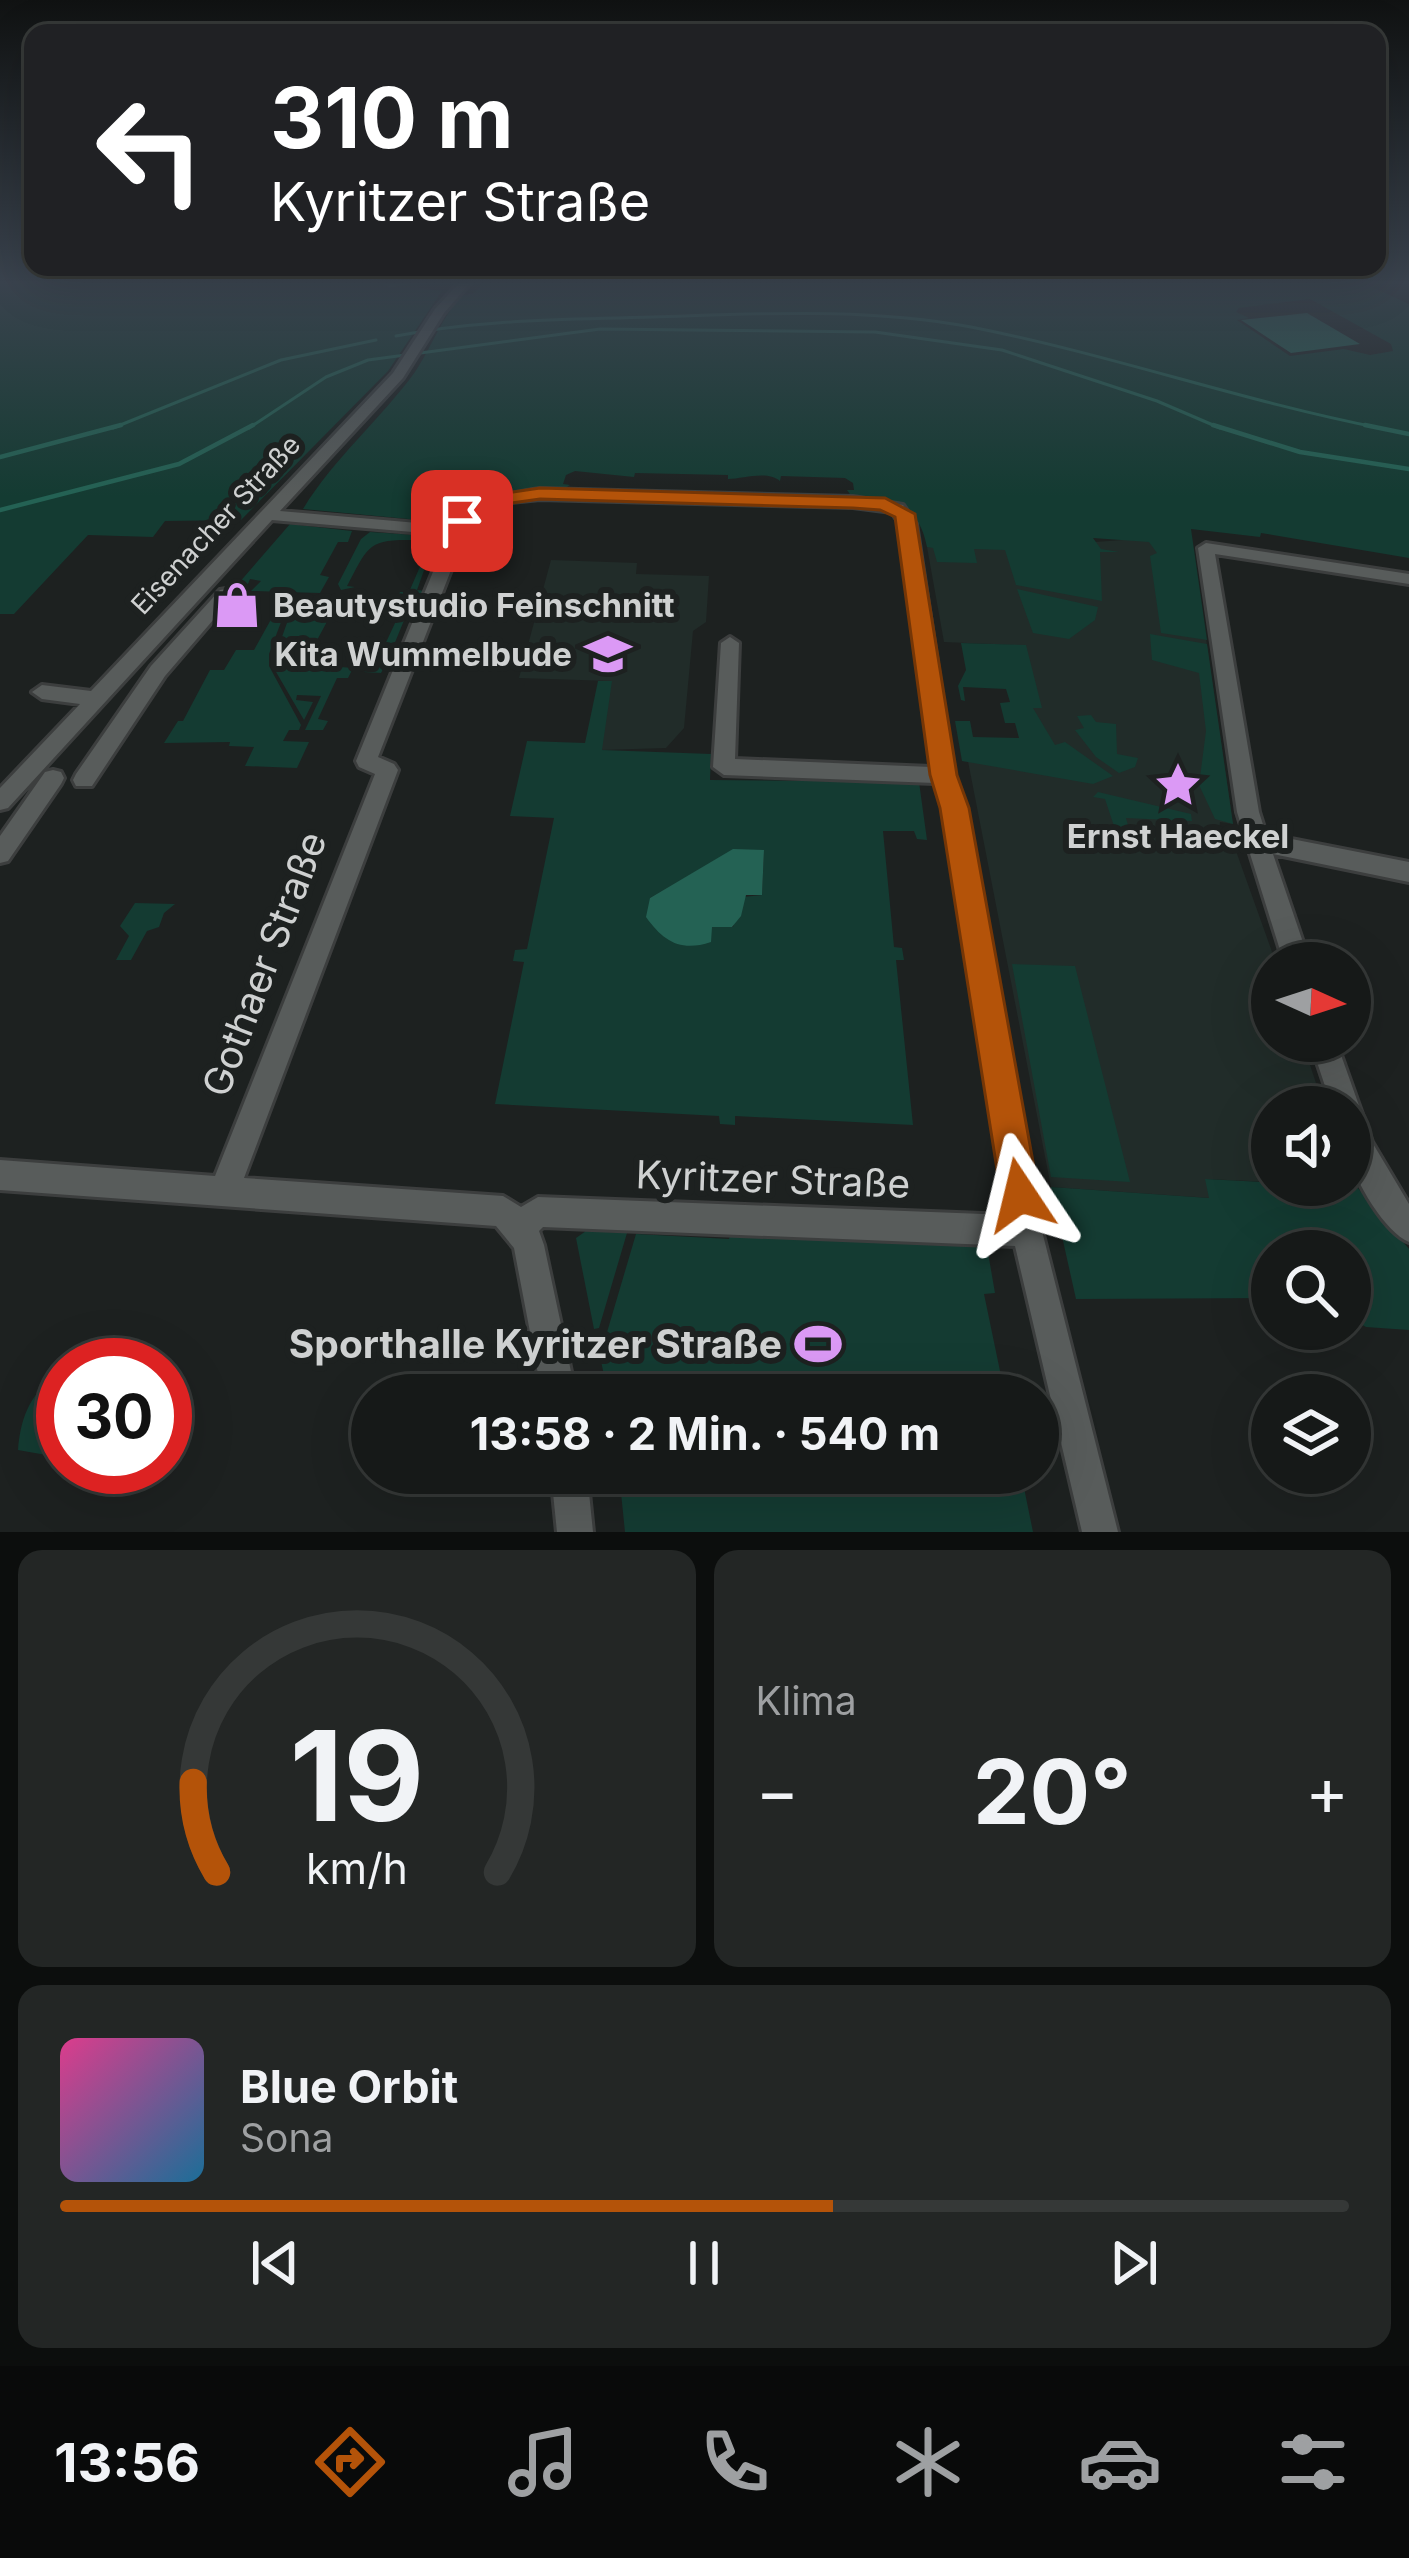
<!DOCTYPE html>
<html lang="de">
<head>
<meta charset="utf-8">
<style>
	:root { --surface:#161918; --page:#232625; --text:#f1f3f6; --muted:#9ea0a2; --line:#353837; --accent:#b45309 }
	body { margin:0; font-family:Inter,sans-serif; background:var(--page); color:var(--text); height:100vh; display:flex; flex-direction:column; font-size:45px; white-space:nowrap }
	* { box-sizing:border-box; margin:0 }
	p { font-size:39px; color:var(--muted) }
	.icon { flex:none; width:66px; height:66px; fill:none; stroke:currentColor; stroke-width:2; stroke-linecap:round; stroke-linejoin:round }
	.map { position:relative; height:1532px; overflow:hidden }
	.sheet { display:flex; flex-direction:column; gap:18px; padding:18px; background:#0c0e0d; flex:1 }
	.sheet>* { flex:none }
	.top-card { position:absolute; left:24px; top:24px; width:1362px; height:252px; border-radius:24px; box-shadow:0 12px 48px #0002,0 0 0 3px var(--line); background:#202124; color:#fff; overflow:hidden }
	.needle { width:78px; rotate:93deg }
	.tools { position:absolute; left:1251px; top:942px; display:grid; gap:24px }
	.tools a { display:grid; place-items:center; width:120px; height:120px; border-radius:50%; background:var(--surface); box-shadow:0 12px 48px #0002,0 0 0 3px var(--line); font-size:60px }
	.speed { position:absolute; left:36px; top:1338px; display:flex; gap:24px; font-size:60px; font-weight:700; text-align:center }
	.speed>* { display:grid; place-content:center; width:156px; height:156px; border-radius:50%; background:var(--surface); box-shadow:0 12px 48px #0002,0 0 0 3px var(--line); line-height:1 }
	.speed .limit { border:18px solid #d22; background:#fff; color:#111 }
	.pin { position:absolute; display:grid; place-items:center; width:102px; height:102px; color:#fff; margin:-51px; border-radius:24px; box-shadow:0 6px 18px #0006 }
	.me { position:absolute; width:132px; margin:-66px; rotate:350deg; stroke-linejoin:round; filter:drop-shadow(0 0 9px #0008) }
	.turn { display:flex; align-items:center; gap:42px; height:252px; padding:0 48px; font-size:54px }
	.turn .icon { width:156px; height:156px; stroke-width:2.5 }
	.turn b { display:block; font-size:84px; line-height:102px }
	.big { font-size:90px; font-weight:700; line-height:1.1 }
	.sheet .tile { flex:1; display:flex; flex-direction:column; justify-content:center; gap:18px; min-width:0; padding:0 42px; border-radius:24px; background:var(--page) }
	.sheet .dial { align-items:center; gap:0 }
	.dial svg { height:312px; overflow:visible; fill:none; stroke:var(--line); stroke-width:7; stroke-linecap:round; text-anchor:middle }
	.dial text { fill:var(--text); stroke:none }
	.song { display:flex; align-items:center; gap:36px }
	.cover { width:144px; height:144px; border-radius:18px; background:linear-gradient(135deg,hsl(330 70% 55%),hsl(200 70% 35%)) }
	.played { height:12px; border-radius:6px; background:linear-gradient(90deg,var(--accent) 60%,var(--line) 60%) }
	.keys { display:flex; justify-content:space-around; direction:ltr }
	.heat { display:flex; justify-content:space-between; align-items:center; font-size:66px; direction:ltr }
	.sheet .tiles { flex:1; display:grid; gap:18px; grid-template-columns:1fr 1fr }
	.tile:last-child { grid-column:span 2 }
	.trip { position:absolute; left:351px; top:1374px; width:708px; height:120px; border-radius:60px; background:var(--surface); box-shadow:0 12px 48px #0002,0 0 0 3px var(--line); font-weight:700; line-height:120px; text-align:center }
	.dock { display:flex; height:192px; justify-content:space-around; align-items:center; background:#090a0a; color:var(--muted) }
	.dock .icon { width:84px; height:84px }
	.dock .current { color:var(--accent) }
	.dock b { font-size:54px; color:var(--text) }
	.map>svg:first-child { display:block }
</style>
</head>
<body>
<div class="map">
<svg width="1409" height="1532" viewBox="0 0 1409 1532">
	<rect width="100%" height="100%" fill="#1d2120"/>
	<path fill="#212c29" d="M1191,535L1233,824L1220,822L1219,830L1231,837L1276,963H1272V1041H1302L1324,1107H1272V1182L1206,1179L1210,1198L1051,1187L966,751L1024,760L1014,645L944,642L927,547L999,549Z
		M551,560L637,563L636,574L709,576L706,622L693,631L684,728L666,748L601,750L611,681L519,678Z"/>
	<path fill="#143b32" fill-rule="evenodd" d="M0,282H423L418,288L442,291L388,371L241,520L165,521L153,537L88,535L14,614H0Z
		M484,282H1361L1409,304V558L1261,533L1260,537L1191,529L1207,640L1161,633L1150,556L1157,553L1149,542L1093,538L1101,549L1119,552H1100L1102,601L1016,585L1005,550L974,549L977,563L937,562L933,548L927,547C918,501 892,503 852,497L847,490H854L853,483L845,478L781,476L780,481C767,470 743,479 728,479V475L635,473L634,477L575,471L566,475L563,484L570,485L562,490L508,494L440,522L303,509C334,458 380,420 415,372C430,350 441,319 462,295L473,294ZM1310,299L1391,344L1393,351L1370,355L1344,349L1290,356L1237,320L1249,318L1236,312L1239,308Z
		M290,524L352,531L348,542H338L320,575L329,577L320,593L251,591L261,581L250,579L245,591H232Z
		M370,532L446,537L445,544L433,545L417,590L426,591L424,596H414L389,657L398,659L395,667H384L381,673L364,672L374,668L403,606L397,598L400,592H409L422,562L415,561L421,546H412L413,540C367,539 368,547 347,586L355,587L341,590L338,584L361,539Z
		M1017,589L1098,607L1095,620L1069,639L1033,633Z
		M284,596H341L304,664L353,668L348,678H337L318,719L328,721L323,730H305L321,696L297,695L296,700L313,702L304,720L272,665L293,606L289,601L269,654V666L301,725L299,730H289L283,741L309,742L297,768L245,766L254,747L229,746L230,742L164,743L178,721H183L210,670H224L236,650H254Z
		M1150,634L1207,644L1233,824L1215,819L1199,785L1206,731L1199,673L1152,660Z
		M961,643L1026,645L1042,708H1033L1055,745L1065,742L1113,776L1093,784L962,761L955,721H970L973,737L1019,738L1015,723H1005L1000,703L1010,702L1006,689L963,687L965,701L961,700L958,686L966,670Z
		M598,681H612L602,750L711,754L710,780L919,782L927,840L917,839L914,831H883L894,947L902,948L904,960H896L913,1125L735,1116V1125L720,1124L719,1116L495,1104L524,962L513,961L515,950L527,949L554,818L510,816L527,741L585,743ZM733,850H764L762,895L743,897L733,927H712L650,898Z
		M1091,715L1096,722L1116,724L1117,754L1138,758L1135,767L1119,773L1096,757L1075,730L1084,728L1077,716Z
		M1098,792L1191,814L1192,821L1126,818L1131,836L1140,837L1143,845L1120,844L1105,799L1093,797Z
		M135,903L175,904L164,913L159,927L147,931L131,960H116L129,936L120,926Z
		M1012,964L1075,966L1130,1182L1051,1177Z
		M1205,1179L1357,1187L1409,1249V1330L1366,1327L1350,1318V1251H1272V1298L1076,1299L1051,1187L1209,1198Z
		M732,1229L986,1241L995,1293L984,1294L1005,1395H608L600,1356L636,1234L729,1239Z
		M586,1231L627,1233L599,1328L594,1329L576,1238Z
		M63,1373V1458L18,1450C21,1415 31,1390 63,1373Z
		M619,1473H1021L1033,1532H625Z"/>
	<path fill="#246254" d="M1307,313L1360,344L1291,353L1241,320Z
		M733,849L764,850L762,895H746L741,916L732,927H712L711,942C681,952 664,942 646,917L650,898Z"/>
	<g fill="none" stroke-linecap="round" stroke-linejoin="round">
		<path stroke="#246254" stroke-width="3" d="M382,282L390,286L407,283
			M396,336C481,319 565,320 651,317C755,314 868,307 971,327C1109,354 1242,401 1380,428
			M113,428L281,360L376,340
			M249,428L326,377L368,360L600,329L875,332L1002,350L1157,401L1220,428"/>
		<path stroke="#246254" stroke-width="4.5" d="M1213,425L1300,452L1409,469
			M1365,425L1409,434
			M0,457L121,425
			M0,510L179,464L253,425"/>
		<defs>
			<path id="minor" d="M460,282H471L444,313L403,378L280,511L452,526C469,500 511,493 540,489L853,497L903,505L916,524L954,775L965,807L1042,1231L1118,1532H1082L1015,1246L543,1227L539,1231L544,1245L576,1395H542L514,1248L496,1226L0,1190V1160L215,1176L375,774L359,767L356,761L448,535L272,520L8,808L0,810V788L80,704L42,699L32,692L42,685L91,691L393,373L435,309ZM540,499L853,507L892,512L900,524L931,767L735,759L739,643L730,637L721,643L713,767L724,775L935,783L943,807L1009,1215L538,1197L521,1207L503,1196L244,1178L398,770L394,764L378,757L469,524L511,502Z
				M1206,543L1409,574V584L1215,554L1259,812L1266,834L1409,862V882L1273,854L1310,963H1284L1237,812L1198,548Z
				M226,589L232,590V598L165,676L92,786H76L73,780L76,774L151,666L220,590Z
				M53,770L61,772L64,778L61,784L8,861L0,863V836L45,772Z
				M1310,1041H1336L1372,1142L1409,1204V1242C1386,1233 1354,1181 1350,1156C1348,1140 1350,1123 1350,1107H1332Z
				M551,1473H587L593,1532H557Z"/>
		</defs>
		<use href="#minor" stroke="#3c3e3e" stroke-width="6"/>
		<use href="#minor" fill="#585c5b" fill-rule="evenodd"/>
	</g>
	<linearGradient id="sky" x2="0" y2="1"><stop stop-color="#101212"/><stop offset="0.57" stop-color="#3a434e"/><stop offset="1" stop-color="#3a434e" stop-opacity="0"/></linearGradient>
	<rect width="1409" height="496" fill="url(#sky)"/>
	<path fill="#b45309" stroke="#753606" stroke-width="3" d="M540,488L885,498L915,514L957,775L969,808L1039,1195L1034,1209L1020,1215L1006,1209L1001,1195L940,808L930,775L895,517L880,510L853,508L540,499L512,503L462,528L452,521L500,494Z"/>
	<defs>
		<symbol id="shop-bare" viewBox="-9 -9 18 18"><path d="M-5-2.5h2.3a2.7 3.5 0 0 1 5.4 0H5L5.5 6h-11ZM-1.5-2.5h3a1.5 2.3 0 0 0-3 0Z" fill="#db99f5" stroke="#1d2120" stroke-width="2.5" paint-order="stroke"/></symbol>
		<symbol id="school-bare" viewBox="-9 -9 18 18"><path d="M0-5L7-2L0 1L-7-2ZM-4 1L0 2.5L4 1V4Q0 6-4 4Z" fill="#db99f5" stroke="#1d2120" stroke-width="2.5" paint-order="stroke"/></symbol>
		<symbol id="sight-bare" viewBox="-9 -9 18 18"><path d="M0-6L1.8-2.2L6-1.7L2.9 1.2L3.7 5.4L0 3.3L-3.7 5.4L-2.9 1.2L-6-1.7L-1.8-2.2Z" fill="#db99f5" stroke="#1d2120" stroke-width="2.5" paint-order="stroke"/></symbol>
		<symbol id="stadium-bare" viewBox="-9 -9 18 18"><path d="M0-5a6.5 5 0 1 0 0 10a6.5 5 0 1 0 0-10ZM-3.5-1.8h7v3.6h-7Z" fill="#db99f5" stroke="#1d2120" stroke-width="2.5" paint-order="stroke"/></symbol>
	</defs>
	<g fill-rule="evenodd">
		<use href="#shop-bare" x="204" y="572" width="66" height="66"/>
		<use href="#school-bare" x="575" y="621" width="66" height="66"/>
		<use href="#sight-bare" x="1145" y="752" width="66" height="66"/>
		<use href="#stadium-bare" x="785" y="1311" width="66" height="66"/>
	</g>
	<g text-anchor="middle" stroke-width="12" stroke-linejoin="round" paint-order="stroke">
		<g font-size="27" fill="#cfd1d1" stroke="#1d2120">
			<text transform="translate(216 525) rotate(-47)" y="9">Eisenacher Straße</text>
		</g>
		<g font-size="33" font-weight="bold" fill="#cfd1d1" stroke="#1d2120" text-anchor="start">
			<text x="273" y="617">Beautystudio Feinschnitt</text>
			<text x="572" y="666" text-anchor="end">Kita Wummelbude</text>
			<text x="1178" y="848" text-anchor="middle">Ernst Haeckel</text>
		</g>
		<g font-size="39" fill="#cfd1d1" stroke="#1d2120">
			<text transform="translate(264 964) rotate(-69)" y="14">Gothaer Straße</text>
			<text transform="translate(773 1179) rotate(2)" y="14">Kyritzer Straße</text>
		</g>
		<g font-size="39" font-weight="bold" fill="#cfd1d1" stroke="#1d2120" text-anchor="end">
			<text x="782" y="1358">Sporthalle Kyritzer Straße</text>
		</g>
	</g>
</svg>
<div class="tools">
<a><svg class="needle" viewBox="-14 -14 28 28"><path d="M0-13l5 13h-10z" fill="#e53935"/><path d="M0 13l5-13h-10z" fill="#9ea0a2"/></svg></a>
<a><svg class="icon" aria-label="sound" viewBox="0 0 24 24"><path d="M4 9h4l5-4v14l-5-4H4zM17 9q2 3 0 6"/></svg></a>
<a><svg class="icon" aria-label="search" viewBox="0 0 24 24"><circle cx="10" cy="10" r="6"/><path d="M15 15l6 6"/></svg></a>
<a><svg class="icon" aria-label="layers" viewBox="0 0 24 24"><path d="M12 4l9 5-9 5-9-5zM3 14l9 5 9-5"/></svg></a>
</div>
<div class="speed"><div class="limit">30</div></div>
<div class="pin" style="left:462px;top:521px;background:#d93025"><svg class="icon" aria-label="arrive" viewBox="0 0 24 24"><path d="M6 21V4h12l-3 4 3 4H6"/></svg></div>
<svg class="me" style="left:1020px;top:1195px" viewBox="-20 -20 40 40"><path d="M0-17L14 15 0 8-14 15z" fill="#b45309" stroke="#fff" stroke-width="4"/></svg>
<div class="trip">13:58 · 2 Min. · 540 m</div>
<div class="top-card">
<div class="turn"><svg class="icon" aria-label="left" viewBox="0 0 24 24"><path d="M17 20v-9H6M10 6l-5 5 5 5"/></svg><div><b>310 m</b>Kyritzer Straße</div></div>
</div>
</div>
<section class="sheet">
<div class="tiles">
<div class="tile dial"><svg viewBox="0 0 100 80">
<path d="M14 69A42 42 0 1 1 86 69"/>
<path d="M14 69A42 42 0 0 1 8 46" stroke="#b45309"/>
<text x="50" y="56" font-size="32" font-weight="700">19</text>
<text x="50" y="72" font-size="11">km/h</text>
</svg></div>
<div class="tile"><p>Klima</p>
<div class="heat"><a>−</a><b class="big">20°</b><a>+</a></div>
</div>
<div class="tile">
<div class="song"><i class="cover"></i><div><b>Blue Orbit</b><p>Sona</p></div></div>
<div class="played"></div>
<div class="keys"><svg class="icon" aria-label="previous" viewBox="0 0 24 24"><path d="M18 5L8 12l10 7zM5 5v14"/></svg><svg class="icon" aria-label="pause" viewBox="0 0 24 24"><path d="M8 5v14M16 5v14"/></svg><svg class="icon" aria-label="next" viewBox="0 0 24 24"><path d="M6 5l10 7-10 7zM19 5v14"/></svg></div>
</div>
</div>
</section>
<nav class="dock">
<b>13:56</b>
<svg class="icon current" aria-label="directions" viewBox="0 0 24 24"><path d="M12 3l9 9-9 9-9-9zM9 14v-3h6M13 9l2 2-2 2"/></svg>
<svg class="icon" aria-label="music" viewBox="0 0 24 24"><path d="M9 18V5l10-2v13"/><circle cx="6" cy="18" r="3"/><circle cx="16" cy="16" r="3"/></svg>
<svg class="icon" aria-label="phone" viewBox="0 0 24 24"><path d="M5 4h4l2 5-3 2q2 4 5 5l2-3 5 2v4C11 20 4 13 5 4z"/></svg>
<svg class="icon" aria-label="climate" viewBox="0 0 24 24"><path d="M12 3v18M4 7l16 10M4 17L20 7"/></svg>
<svg class="icon" aria-label="car" viewBox="0 0 24 24"><path d="M5 17H2v-5l4-1 3-4h7l3 4 3 1v5h-3M9 17h6M6 11h13"/><circle cx="7" cy="17" r="2"/><circle cx="17" cy="17" r="2"/></svg>
<svg class="icon" aria-label="filters" viewBox="0 0 24 24"><path d="M4 7h16M4 17h16"/><circle cx="9" cy="7" r="2"/><circle cx="15" cy="17" r="2"/></svg>
</nav>
</body>
</html>
